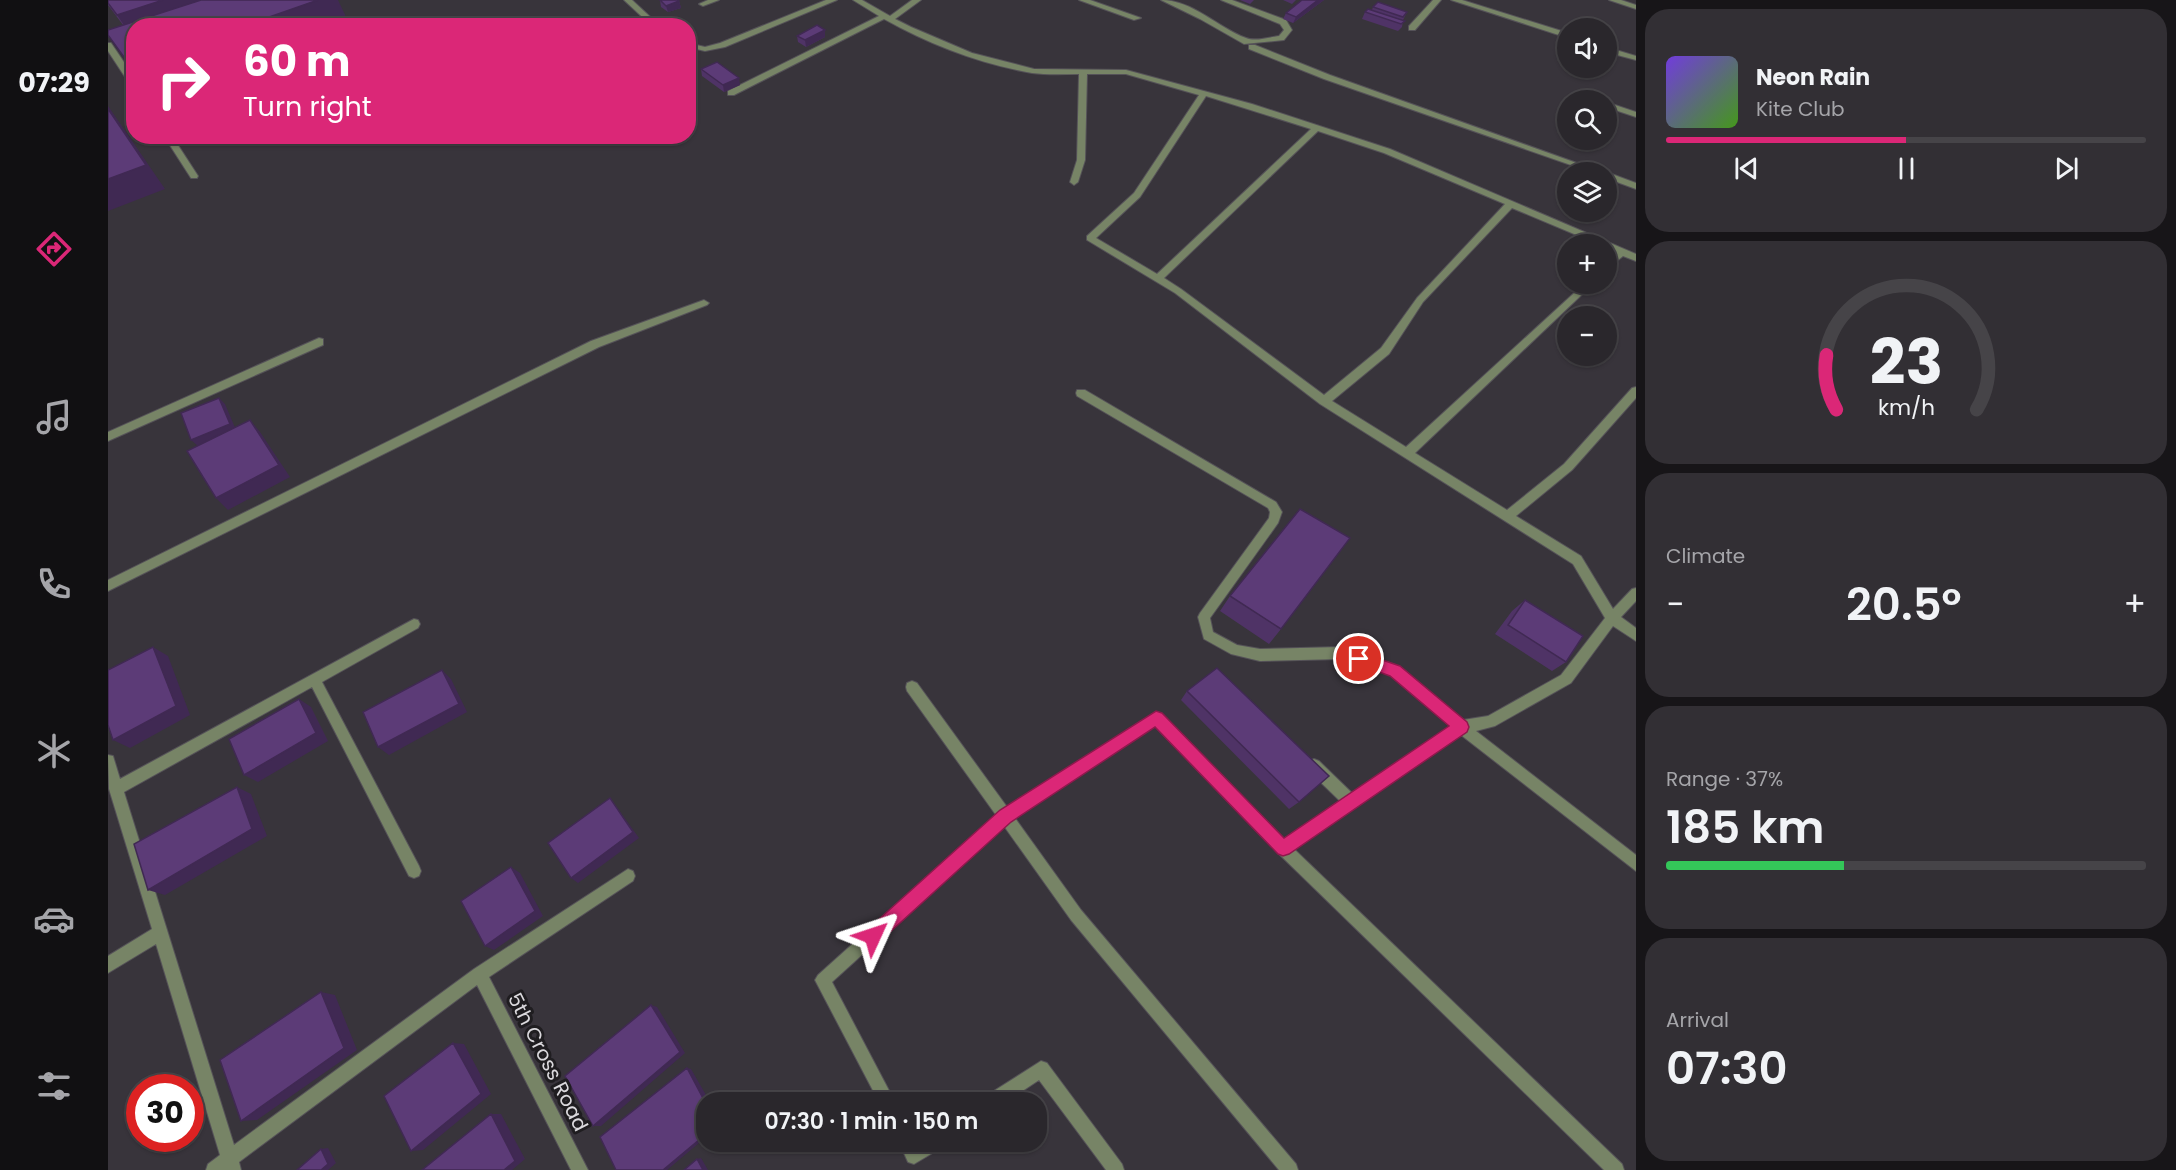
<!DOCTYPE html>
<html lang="en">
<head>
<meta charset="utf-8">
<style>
	:root { --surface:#2a272c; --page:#322f34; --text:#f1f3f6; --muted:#a5a5a9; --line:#464448; --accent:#db2777 }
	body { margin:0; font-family:Poppins,sans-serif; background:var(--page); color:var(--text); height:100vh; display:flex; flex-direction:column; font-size:22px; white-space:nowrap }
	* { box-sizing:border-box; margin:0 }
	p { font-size:20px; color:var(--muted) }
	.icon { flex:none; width:33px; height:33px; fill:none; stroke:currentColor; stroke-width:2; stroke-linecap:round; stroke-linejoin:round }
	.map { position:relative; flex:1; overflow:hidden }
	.side { display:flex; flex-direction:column; gap:9px; padding:9px; background:#171518; width:540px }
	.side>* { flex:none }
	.guide { position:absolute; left:18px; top:18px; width:570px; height:126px; border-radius:24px; box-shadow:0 2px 4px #0004,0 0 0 2px var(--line); background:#db2777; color:#fff; overflow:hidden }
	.fabs { position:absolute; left:1449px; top:18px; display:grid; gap:12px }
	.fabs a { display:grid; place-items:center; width:60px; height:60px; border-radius:50%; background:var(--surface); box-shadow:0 2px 4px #0004,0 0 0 2px var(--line); font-size:30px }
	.speed { position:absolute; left:18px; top:1074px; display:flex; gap:12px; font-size:30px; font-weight:700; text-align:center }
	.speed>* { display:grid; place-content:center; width:78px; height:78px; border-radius:50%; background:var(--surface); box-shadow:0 2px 4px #0004,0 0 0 2px var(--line); line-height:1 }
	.speed .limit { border:9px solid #d22; background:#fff; color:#111 }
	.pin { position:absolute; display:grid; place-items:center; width:51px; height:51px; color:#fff; margin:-26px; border:3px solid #fff; border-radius:50%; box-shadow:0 2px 6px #0007 }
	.me { position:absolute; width:66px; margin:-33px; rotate:48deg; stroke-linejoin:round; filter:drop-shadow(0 0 4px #0008) }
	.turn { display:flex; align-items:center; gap:21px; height:126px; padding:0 18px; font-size:27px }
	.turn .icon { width:78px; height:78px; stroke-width:2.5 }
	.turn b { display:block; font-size:42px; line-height:51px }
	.big { font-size:45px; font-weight:600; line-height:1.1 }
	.side .card { flex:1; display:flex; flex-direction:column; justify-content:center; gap:9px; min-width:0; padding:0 21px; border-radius:24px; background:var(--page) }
	.side .dial { align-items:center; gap:0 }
	.dial svg { height:156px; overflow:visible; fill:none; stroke:var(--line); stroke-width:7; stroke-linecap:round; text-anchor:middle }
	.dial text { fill:var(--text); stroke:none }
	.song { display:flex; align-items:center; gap:18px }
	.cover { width:72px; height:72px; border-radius:9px; background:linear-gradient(135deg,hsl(260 70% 55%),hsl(100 70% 35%)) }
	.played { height:6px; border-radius:3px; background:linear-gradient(90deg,var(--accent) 50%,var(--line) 50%) }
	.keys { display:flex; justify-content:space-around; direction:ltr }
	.heat { display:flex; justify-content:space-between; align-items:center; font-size:33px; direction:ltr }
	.charge { height:9px; border-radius:4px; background:linear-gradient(90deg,#34c759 37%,var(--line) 0) }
	.trip { position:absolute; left:588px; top:1092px; width:351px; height:60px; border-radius:24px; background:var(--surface); box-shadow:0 2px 4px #0004,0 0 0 2px var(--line); font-weight:600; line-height:60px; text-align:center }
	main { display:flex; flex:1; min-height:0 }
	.menu { display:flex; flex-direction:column; width:108px; justify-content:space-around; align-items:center; background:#111012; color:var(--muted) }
	.menu .icon { width:42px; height:42px }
	.menu .active { color:var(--accent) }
	.menu b { font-size:27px; color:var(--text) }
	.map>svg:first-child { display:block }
</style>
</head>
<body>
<main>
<nav class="menu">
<b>07:29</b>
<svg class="icon active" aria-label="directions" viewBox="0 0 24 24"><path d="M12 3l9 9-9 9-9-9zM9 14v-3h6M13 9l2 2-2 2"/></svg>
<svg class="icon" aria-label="music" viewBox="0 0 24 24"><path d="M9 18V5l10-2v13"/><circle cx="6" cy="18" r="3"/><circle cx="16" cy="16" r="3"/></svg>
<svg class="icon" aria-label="phone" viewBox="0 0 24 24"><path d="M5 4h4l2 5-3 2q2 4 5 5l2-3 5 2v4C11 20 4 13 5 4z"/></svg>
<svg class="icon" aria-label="climate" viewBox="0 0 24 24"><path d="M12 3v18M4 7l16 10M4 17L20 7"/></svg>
<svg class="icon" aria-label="car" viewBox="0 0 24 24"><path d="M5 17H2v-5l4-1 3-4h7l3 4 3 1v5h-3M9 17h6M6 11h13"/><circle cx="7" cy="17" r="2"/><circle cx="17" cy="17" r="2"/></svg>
<svg class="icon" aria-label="filters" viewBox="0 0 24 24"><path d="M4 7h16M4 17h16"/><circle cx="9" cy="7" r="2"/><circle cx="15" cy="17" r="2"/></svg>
</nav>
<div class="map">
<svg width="1528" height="1170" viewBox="0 0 1528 1170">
	<rect width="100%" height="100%" fill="#38343b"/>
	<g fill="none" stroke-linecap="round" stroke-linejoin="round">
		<defs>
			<path id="minor" d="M516,0H524L552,26H544Z
				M600,0H611L595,6L591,4Z
				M718,0H729L617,47L597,51L580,47V43L597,47L612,43Z
				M745,0H754L782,16L804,0H813L787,19L803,27L864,53L926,69L1018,70L1144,104L1282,149L1528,254V261L1515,256L1498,270V261L1508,253L1498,249V244H1490L1404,208L1315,302L1281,354L1224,401L1298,447L1476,284H1485L1307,453L1399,510L1456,464L1524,388L1528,387V398L1464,470L1408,516L1473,556L1505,609L1524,589L1528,588V601L1513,617L1528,628V641L1505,626L1463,683L1387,726L1368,731L1528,855V871L1353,735L1186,849L1514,1164L1516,1170H1496L1170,853L1047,726L907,818L973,910L1188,1164L1190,1170H1171L963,920L896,826L724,982L787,1102H771L707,980L710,975L888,815L799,691L798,687L799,683L804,681L809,683L899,807L1048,712L1053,714L1176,839L1232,801L1201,771L1199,766L1201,761L1206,759L1211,761L1244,793L1343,726L1283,675L1233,659L1152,661L1123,654L1096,639L1090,617L1092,613L1161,518L1162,512L1160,508L969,396L968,393L969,390H977L1168,502L1174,512L1170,523L1102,618L1105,632L1129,645L1152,649L1233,647L1287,665L1291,667L1355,720L1380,716L1453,675L1497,618L1465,564L1212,404L1067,293L979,240V236L1026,193L1091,95L1018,74H979L977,160L970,182L966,185L962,182L969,160L971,74C956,74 939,75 924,73C873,64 822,45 776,19L626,95H620V91L771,16ZM1098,96L1203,129L1049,274L988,238L1032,197ZM1210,131L1276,153L1397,204L1309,298L1273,348L1216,395L1073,289L1056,278Z
				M971,0H982L1033,18L1026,20Z
				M1053,0C1085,0 1110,28 1138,38C1147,42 1162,37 1171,36L1176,30L1172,24L1113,0H1124L1178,20L1184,30L1176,40L1136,44L1092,19Z
				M1325,0H1333L1307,30H1301V26Z
				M1343,0H1354L1460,33V38Z
				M1501,0H1513L1528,5V9Z
				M0,43H3L26,77V86H23L0,51Z
				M1141,45H1147L1222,75L1494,172H1483L1216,79L1141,49Z
				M1498,47L1528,56V60L1498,52Z
				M1498,102L1528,112V117L1498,107Z
				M56,136H64L90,176L89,178H83Z
				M1497,172L1501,173L1528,183V189L1498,178Z
				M596,300L601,303L599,305L491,347L0,591V580L483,341Z
				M211,338L215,339V345L0,441V432Z
				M306,619L310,620L312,624L310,628L214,682L311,866L313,871L311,876L306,878L301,876L204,687L16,792L126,1145L366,969L520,869L525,871L527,876L525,881L381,977L480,1170H463L369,985L131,1162L133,1170H98L100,1164L112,1155L48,944L0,973V956L44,929L1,789L0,755L5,756L12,779Z
				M933,1061L939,1063L1014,1164L1016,1170H998L931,1080L898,1102H876L878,1096Z
				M791,1142H808L809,1144L813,1142H835L833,1148L806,1164L800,1162Z"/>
		</defs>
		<use href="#minor" stroke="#555258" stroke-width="2"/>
		<use href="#minor" fill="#778466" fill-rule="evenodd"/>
	</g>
	<path fill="#4f3366" d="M0,0L90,1L239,19L220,26H26V71L0,35L15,25L0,5Z
		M552,0L571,1L573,8L560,12L553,7Z
		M1132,0H1146L1142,4Z
		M1175,0H1188L1184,4Z
		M1194,0H1216L1185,23L1175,19L1178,13Z
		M1265,7L1299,12L1295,20L1294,27L1290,31L1254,19L1257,12L1264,10Z
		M689,36L717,37L698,47L690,42Z
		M593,69L632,85L616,92L594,76Z
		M1122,596L1173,629L1161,644L1112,611Z
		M1417,600L1458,662L1444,671L1387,634L1404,611Z
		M1079,691L1191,802L1181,809L1073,700Z"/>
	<path fill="#402953" d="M55,0H90L96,10L22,34L9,15Z
		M210,0H230L239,19L220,26H135Z
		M1210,0H1216L1185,23L1188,17Z
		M571,1L573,8L560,12L558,6Z
		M717,30V37L698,47L697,40Z
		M26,62V70L21,64Z
		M631,78L632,85L616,92L615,85Z
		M0,106L57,189L0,211Z
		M111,398L117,404L128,430L90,446L83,440Z
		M142,420L152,432L182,477L120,510L108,498Z
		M45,647L60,656L82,715L22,748L5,740Z
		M334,670L343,679L359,712L281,755L270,747Z
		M191,699L203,707L220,741L150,782L136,775Z
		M129,787L143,794L159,836L57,895L40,890Z
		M502,798L531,838L470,883L463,878Z
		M403,867L412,873L435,916L386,950L377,946Z
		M213,992L227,995L249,1050L149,1120L133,1121Z
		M543,1005L549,1007L577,1053L493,1126H485Z
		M345,1043L356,1044L383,1094L315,1150L303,1151Z
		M579,1068L583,1069L602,1102H598V1104Z
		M383,1114H393L417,1159L404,1170H396Z
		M598,1134V1137L559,1170H555Z
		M220,1148L228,1163L220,1170H213V1149Z
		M593,1158L600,1170H595L589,1159Z"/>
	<path fill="#5c3b77" stroke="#402953" stroke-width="1.5" d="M0,0H55L9,15L0,3Z
		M93,0H210L135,26H26V62L21,64L0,35V30Z
		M552,0H570L571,1L558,6Z
		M1194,0H1210L1188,17L1178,13Z
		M1270,2L1299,12L1295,17L1265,7Z
		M1260,9L1297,21L1293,24L1257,12Z
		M709,25L717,30L697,40L689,36Z
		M609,62L631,78L615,85L593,69Z
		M0,109L38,165L0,179Z
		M111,398L122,424L83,440L73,413Z
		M142,420L171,465L108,498L79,451Z
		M1192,509L1242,538L1173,629L1122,596Z
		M1417,600L1475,636L1458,662L1400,625Z
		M45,647L68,706L5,740L0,725V670Z
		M1109,668L1221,776L1191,802L1079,691Z
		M334,670L351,704L270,747L255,712Z
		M191,699L208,733L136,775L121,739Z
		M129,787L144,829L40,890L26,844Z
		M502,798L525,832L463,878L440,843Z
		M403,867L427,911L377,946L353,901Z
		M213,992L236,1048L133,1121L112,1060Z
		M543,1005L572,1052L485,1126L457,1076Z
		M345,1043L373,1094L303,1151L276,1096Z
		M579,1068L598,1104V1134L555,1170H508L492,1137Z
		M383,1114L407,1161L396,1170H314Z
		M213,1149L220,1164L213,1170H189Z
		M589,1159L595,1170H576Z"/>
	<path fill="#db2777" stroke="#8e194d" stroke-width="1.5" d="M1251,652L1292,666L1359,722L1361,727L1359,732L1181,854L1175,856L1170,854L1047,727L903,822L771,942L765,944L759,942L756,936L759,930L892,810L1048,711L1054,713L1176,838L1341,726L1282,676L1246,663L1244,659L1246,654Z"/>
	<g text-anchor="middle" stroke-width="6" stroke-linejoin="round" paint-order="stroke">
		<g font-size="20" fill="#dbd9dd" stroke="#1f1d20">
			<text transform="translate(440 1062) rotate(63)" y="7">5th Cross Road</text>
		</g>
	</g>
</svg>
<div class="fabs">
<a><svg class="icon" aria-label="sound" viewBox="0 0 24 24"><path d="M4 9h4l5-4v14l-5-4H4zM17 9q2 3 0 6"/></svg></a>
<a><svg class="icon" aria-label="search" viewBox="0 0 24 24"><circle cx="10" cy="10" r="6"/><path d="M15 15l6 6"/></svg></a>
<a><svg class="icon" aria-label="layers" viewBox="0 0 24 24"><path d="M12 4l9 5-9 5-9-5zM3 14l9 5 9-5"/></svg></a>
<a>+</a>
<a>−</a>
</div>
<div class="speed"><div class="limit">30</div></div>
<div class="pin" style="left:1251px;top:659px;background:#d93025"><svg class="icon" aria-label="arrive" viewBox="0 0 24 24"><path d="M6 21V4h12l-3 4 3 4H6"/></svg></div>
<svg class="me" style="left:765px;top:936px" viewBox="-20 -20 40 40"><path d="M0-17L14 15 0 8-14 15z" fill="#db2777" stroke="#fff" stroke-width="4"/></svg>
<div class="trip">07:30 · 1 min · 150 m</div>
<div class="guide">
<div class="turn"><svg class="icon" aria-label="right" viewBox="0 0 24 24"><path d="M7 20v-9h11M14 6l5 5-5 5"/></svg><div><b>60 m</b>Turn right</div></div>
</div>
</div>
<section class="side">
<div class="card">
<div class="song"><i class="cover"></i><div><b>Neon Rain</b><p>Kite Club</p></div></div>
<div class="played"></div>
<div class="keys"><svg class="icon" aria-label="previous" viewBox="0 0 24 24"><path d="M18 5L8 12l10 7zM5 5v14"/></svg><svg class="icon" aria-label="pause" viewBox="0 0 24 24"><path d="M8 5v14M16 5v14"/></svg><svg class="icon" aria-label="next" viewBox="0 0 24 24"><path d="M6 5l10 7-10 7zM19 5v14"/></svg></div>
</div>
<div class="card dial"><svg viewBox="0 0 100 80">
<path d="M14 69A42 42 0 1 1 86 69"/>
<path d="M14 69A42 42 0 0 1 9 41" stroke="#db2777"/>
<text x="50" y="56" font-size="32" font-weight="700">23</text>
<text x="50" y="72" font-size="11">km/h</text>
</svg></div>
<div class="card"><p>Climate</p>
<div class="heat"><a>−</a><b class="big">20.5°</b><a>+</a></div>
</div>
<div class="card"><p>Range · 37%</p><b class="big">185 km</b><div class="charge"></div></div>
<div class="card"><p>Arrival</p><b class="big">07:30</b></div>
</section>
</main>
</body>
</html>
